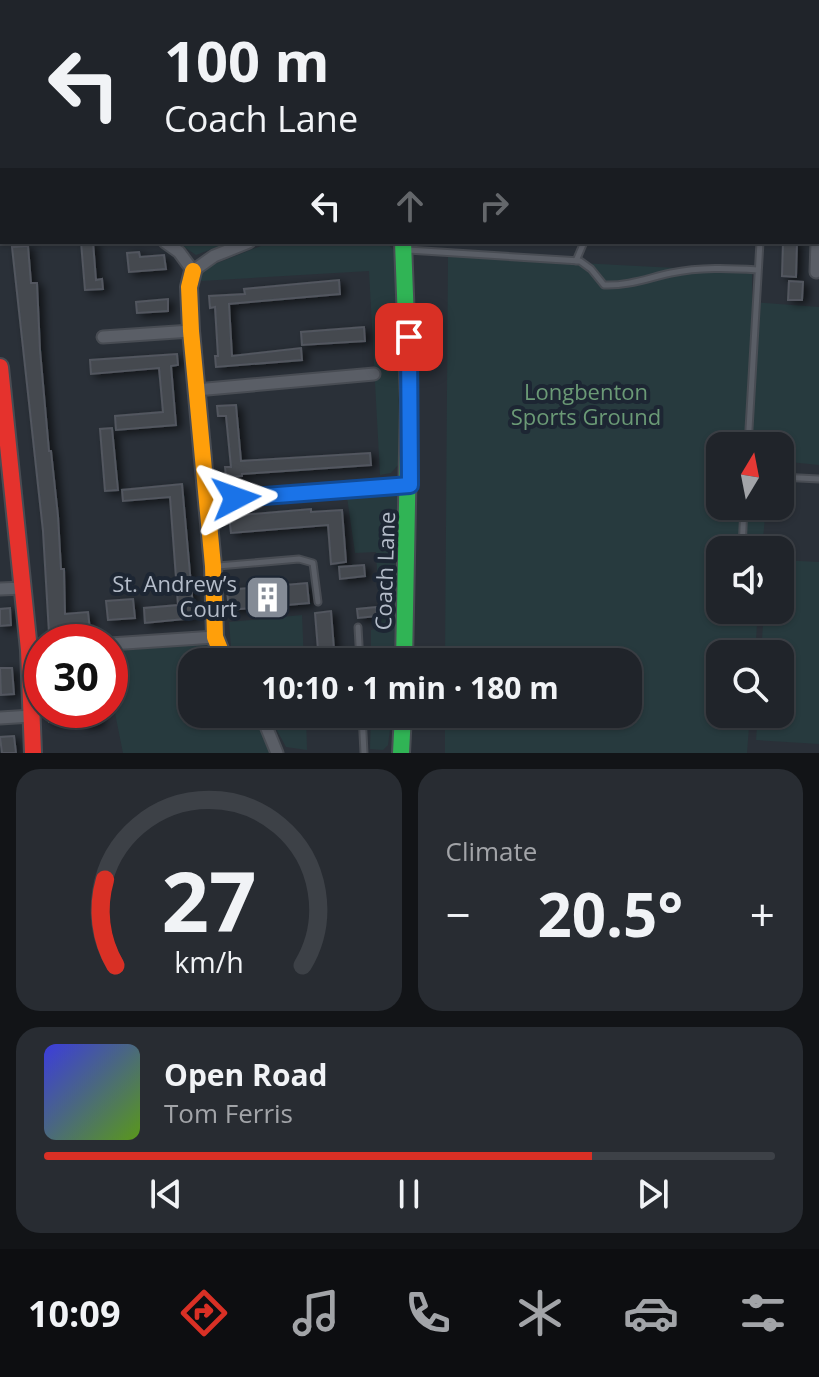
<!DOCTYPE html>
<html lang="en">
<head>
<meta charset="utf-8">
<style>
	:root { --surface:#20242a; --page:#282c32; --text:#f1f3f6; --muted:#a2a4a8; --line:#3d4147; --accent:#d93025 }
	body { margin:0; font-family:"Open Sans",sans-serif; background:var(--page); color:var(--text); height:100vh; display:flex; flex-direction:column; font-size:30px; white-space:nowrap }
	* { box-sizing:border-box; margin:0 }
	p { font-size:26px; color:var(--muted) }
	.icon { flex:none; width:44px; height:44px; fill:none; stroke:currentColor; stroke-width:2; stroke-linecap:round; stroke-linejoin:round }
	.map { position:relative; height:753px; overflow:hidden }
	.drawer { display:flex; flex-direction:column; gap:16px; padding:16px; background:#121417; flex:1 }
	.drawer>* { flex:none }
	.hud { position:absolute; left:0px; top:0px; width:820px; height:244px; box-shadow:0 2px 6px #0004,0 0 0 2px var(--line); background:#20242a; color:var(--text); overflow:hidden }
	.needle { width:52px; rotate:10deg }
	.fabs { position:absolute; left:706px; top:432px; display:grid; gap:16px }
	.fabs a { display:grid; place-items:center; width:88px; height:88px; border-radius:16px; background:var(--surface); box-shadow:0 2px 6px #0004,0 0 0 2px var(--line); font-size:40px }
	.speed { position:absolute; left:24px; top:624px; display:flex; gap:16px; font-size:40px; font-weight:700; text-align:center }
	.speed>* { display:grid; place-content:center; width:104px; height:104px; border-radius:50%; background:var(--surface); box-shadow:0 2px 6px #0004,0 0 0 2px var(--line); line-height:1 }
	.speed .limit { border:12px solid #d22; background:#fff; color:#111 }
	.pin { position:absolute; display:grid; place-items:center; width:68px; height:68px; color:#fff; margin:-34px; border-radius:16px; box-shadow:0 4px 12px #0006 }
	.me { position:absolute; width:88px; margin:-44px; rotate:86deg; stroke-linejoin:round; filter:drop-shadow(0 0 6px #0008) }
	.turn { display:flex; align-items:center; gap:28px; height:168px; padding:0 32px; font-size:36px }
	.turn .icon { width:104px; height:104px; stroke-width:2.5 }
	.turn b { display:block; font-size:56px; line-height:68px }
	.lanes { display:flex; align-items:center; height:76px; padding:0 32px; background:#0003; justify-content:center; gap:40px; direction:ltr }
	.lanes .off { opacity:.35 }
	.big { font-size:60px; font-weight:700; line-height:1.1 }
	.drawer .tile { flex:1; display:flex; flex-direction:column; justify-content:center; gap:12px; min-width:0; padding:0 28px; border-radius:24px; background:var(--page) }
	.drawer .dial { align-items:center; gap:0 }
	.dial svg { height:208px; overflow:visible; fill:none; stroke:var(--line); stroke-width:7; stroke-linecap:round; text-anchor:middle }
	.dial text { fill:var(--text); stroke:none }
	.song { display:flex; align-items:center; gap:24px }
	.cover { width:96px; height:96px; border-radius:12px; background:linear-gradient(135deg,hsl(240 70% 55%),hsl(90 70% 35%)) }
	.played { height:8px; border-radius:4px; background:linear-gradient(90deg,var(--accent) 75%,var(--line) 75%) }
	.keys { display:flex; justify-content:space-around; direction:ltr }
	.heat { display:flex; justify-content:space-between; align-items:center; font-size:44px; direction:ltr }
	.drawer .tiles { flex:1; display:grid; gap:16px; grid-template-columns:1fr 1fr }
	.tile:last-child { grid-column:span 2 }
	.trip { position:absolute; left:178px; top:648px; width:464px; height:80px; border-radius:24px; background:var(--surface); box-shadow:0 2px 6px #0004,0 0 0 2px var(--line); font-weight:700; line-height:80px; text-align:center }
	.tab-bar { display:flex; height:128px; justify-content:space-around; align-items:center; background:#0d0e11; color:var(--muted) }
	.tab-bar .icon { width:56px; height:56px }
	.tab-bar .active { color:var(--accent) }
	.tab-bar b { font-size:36px; color:var(--text) }
	.map>svg:first-child { display:block }
</style>
</head>
<body>
<div class="map">
<svg width="819" height="753" viewBox="0 0 819 753">
	<defs>
		<filter id="shadow"><feDropShadow dx="5" dy="3" stdDeviation="4" flood-color="#0009"/></filter>
	</defs>
	<rect width="100%" height="100%" fill="#2a3038"/>
	<path fill="#273a3e" d="M177,242H230L196,255Z
		M271,242H385L395,251L398,261L399,464L391,473L380,475L369,271L201,281L199,273L207,267Z
		M448,256L752,272V302L819,307V465L780,461V446H720V506H766L762,550H720V610H758L755,654H720V714H750L747,753H445V714H628V662H445Z
		M392,490L402,499V512L397,516L395,564L399,571L396,662H371V630L380,628L376,552L355,553L347,497Z
		M780,560L819,562V744L756,740L758,714H780V654H761L764,610H780Z
		M302,615L304,662H234L232,659L229,622Z
		M215,637L225,662H192V714H261L277,753H123L110,688V644Z
		M268,714H306L307,750L286,747Z
		M371,714H392L388,745L383,750L370,749Z"/>
	<path fill="#444950" stroke="#52575f" stroke-width="2" filter="url(#shadow)" d="M81,242H93L96,280L102,279L103,289L85,290Z
		M783,242H797L796,277L782,276Z
		M28,246L31,283H37L40,350L49,451H51L58,516L61,569H64L65,614L88,612L90,630L49,633L43,531L12,247Z
		M139,252L140,257L164,255L166,269L129,272L127,253Z
		M339,280L340,294L229,304L232,356L301,348L302,360L216,367L215,356H218L215,307L210,308L209,296L245,294L244,289Z
		M789,281L803,282L802,300H788Z
		M168,299V311L137,313L136,302Z
		M364,327L365,341L302,345L301,332Z
		M177,354L178,365L171,366L176,425L116,430L115,416L163,412L159,368L91,374L90,360Z
		M236,405L241,461L370,453L371,465L242,474V476L226,477L225,467H231L226,416H218L217,406Z
		M112,428L118,490L105,491L100,429Z
		M182,484L194,618L145,623L144,608L178,605L170,497L123,501L122,490Z
		M311,509V512L342,510L346,562L331,564L328,525L231,533L229,516Z
		M364,565L365,576L340,579L339,567Z
		M307,583L309,603L229,610L227,590Z
		M133,599L135,618L108,620L106,601Z
		M376,607L377,616L358,618L357,609Z
		M10,608L11,625L0,626V609Z
		M331,611L335,662H319L315,613Z
		M0,668H12L14,694L1,695Z
		M48,710H71L72,720L49,722Z
		M98,710L99,723L82,725L81,711Z
		M14,736L16,753H2L0,737Z"/>
	<g fill="none" stroke-linecap="round" stroke-linejoin="round">
		<defs>
			<path id="lane" d="M26,2V0
				M0,22H2
				M0,189L2,188
				M408,250L580,261L591,269L604,285C628,286 648,278 671,273C700,267 729,268 758,270
				M576,261L584,242
				M748,446L760,242
				M780,477L819,479
				M742,550L744,506
				M218,566L299,559L313,563L318,602
				M358,627L360,662
				M362,714L364,753"/>
			<path id="street" d="M269,0V2
				M517,0V2
				M818,40L819,41
				M818,158L819,156
				M818,231L819,217
				M0,233L2,231
				M165,242L179,252L193,271L214,256L249,242
				M816,272L817,242
				M103,337L191,331
				M196,390L374,374
				M206,500L410,485
				M0,589L23,588
				M110,644L215,637
				M261,714L277,753
				M0,718L32,716"/>
			<path id="fast" d="M0,98L2,97
				M403,242L409,400L404,662
				M401,753L403,714"/>
			<path id="slow" d="M560,2L568,0
				M193,271L189,287L191,331L213,566L215,637L225,662"/>
			<path id="jam" d="M0,367L29,650L33,753"/>
		</defs>
		<use href="#lane" stroke="#484c53" stroke-width="9"/>
		<use href="#street" stroke="#484c53" stroke-width="15"/>
		<use href="#fast" stroke="#484c53" stroke-width="20"/>
		<use href="#slow" stroke="#484c53" stroke-width="20"/>
		<use href="#jam" stroke="#484c53" stroke-width="20"/>
		<use href="#lane" stroke="#5a5e66" stroke-width="5"/>
		<use href="#street" stroke="#5a5e66" stroke-width="11"/>
		<use href="#fast" stroke="#30b455" stroke-width="16"/>
		<use href="#slow" stroke="#ff9f0a" stroke-width="16"/>
		<use href="#jam" stroke="#e5322d" stroke-width="16"/>
	</g>
	<g fill="none" stroke-linecap="round" stroke-linejoin="round">
		<defs>
			<path id="route" d="M236,498L410,485L409,337"/>
		</defs>
		<use href="#route" stroke="#114b97" stroke-width="20"/>
		<use href="#route" stroke="#1a73e8" stroke-width="14"/>
	</g>
	<defs>
		<symbol id="building-square" viewBox="-11 -11 22 22"><rect x="-9" y="-9" width="18" height="18" rx="4" fill="#848b96" stroke="#1d2633"/><path d="M-4-6H4V6H1V3H-1V6H-4ZM-2.5-4.3h1.7v1.8h-1.7ZM.8-4.3h1.7v1.8H.8ZM-2.5-1h1.7V.8h-1.7ZM.8-1h1.7V.8H.8Z" fill="#fff"/></symbol>
	</defs>
	<g fill-rule="evenodd">
		<use href="#building-square" x="242" y="572" width="51" height="51"/>
	</g>
	<g text-anchor="middle" stroke-width="8" stroke-linejoin="round" paint-order="stroke">
		<g font-size="22" fill="#6b9a76" stroke="#1d2633">
			<text x="586" y="400">Longbenton<tspan x="586" dy="25">Sports Ground</tspan></text>
		</g>
		<g font-size="22" fill="#b4bcc9" stroke="#1d2633">
			<text transform="translate(385 571) rotate(-88)" y="8">Coach Lane</text>
		</g>
		<g font-size="22" fill="#b4bcc9" stroke="#1d2633" text-anchor="end">
			<text x="237" y="592">St. Andrew’s<tspan x="237" dy="25">Court</tspan></text>
		</g>
	</g>
</svg>
<div class="fabs">
<a><svg class="needle" viewBox="-14 -14 28 28"><path d="M0-13l5 13h-10z" fill="#e53935"/><path d="M0 13l5-13h-10z" fill="#a2a4a8"/></svg></a>
<a><svg class="icon" aria-label="sound" viewBox="0 0 24 24"><path d="M4 9h4l5-4v14l-5-4H4zM17 9q2 3 0 6"/></svg></a>
<a><svg class="icon" aria-label="search" viewBox="0 0 24 24"><circle cx="10" cy="10" r="6"/><path d="M15 15l6 6"/></svg></a>
</div>
<div class="speed"><div class="limit">30</div></div>
<div class="pin" style="left:409px;top:337px;background:#d93025"><svg class="icon" aria-label="arrive" viewBox="0 0 24 24"><path d="M6 21V4h12l-3 4 3 4H6"/></svg></div>
<svg class="me" style="left:236px;top:498px" viewBox="-20 -20 40 40"><path d="M0-17L14 15 0 8-14 15z" fill="#1a73e8" stroke="#fff" stroke-width="4"/></svg>
<div class="trip">10:10 · 1 min · 180 m</div>
<div class="hud">
<div class="turn"><svg class="icon" aria-label="left" viewBox="0 0 24 24"><path d="M17 20v-9H6M10 6l-5 5 5 5"/></svg><div><b>100 m</b>Coach Lane</div></div>
<div class="lanes"><svg class="icon" aria-label="left" viewBox="0 0 24 24"><path d="M17 20v-9H6M10 6l-5 5 5 5"/></svg><svg class="icon off" aria-label="ahead" viewBox="0 0 24 24"><path d="M12 20V5M6 11l6-6 6 6"/></svg><svg class="icon off" aria-label="right" viewBox="0 0 24 24"><path d="M7 20v-9h11M14 6l5 5-5 5"/></svg></div>
</div>
</div>
<section class="drawer">
<div class="tiles">
<div class="tile dial"><svg viewBox="0 0 100 80">
<path d="M14 69A42 42 0 1 1 86 69"/>
<path d="M14 69A42 42 0 0 1 10 36" stroke="#d93025"/>
<text x="50" y="56" font-size="32" font-weight="700">27</text>
<text x="50" y="72" font-size="11">km/h</text>
</svg></div>
<div class="tile"><p>Climate</p>
<div class="heat"><a>−</a><b class="big">20.5°</b><a>+</a></div>
</div>
<div class="tile">
<div class="song"><i class="cover"></i><div><b>Open Road</b><p>Tom Ferris</p></div></div>
<div class="played"></div>
<div class="keys"><svg class="icon" aria-label="previous" viewBox="0 0 24 24"><path d="M18 5L8 12l10 7zM5 5v14"/></svg><svg class="icon" aria-label="pause" viewBox="0 0 24 24"><path d="M8 5v14M16 5v14"/></svg><svg class="icon" aria-label="next" viewBox="0 0 24 24"><path d="M6 5l10 7-10 7zM19 5v14"/></svg></div>
</div>
</div>
</section>
<nav class="tab-bar">
<b>10:09</b>
<svg class="icon active" aria-label="directions" viewBox="0 0 24 24"><path d="M12 3l9 9-9 9-9-9zM9 14v-3h6M13 9l2 2-2 2"/></svg>
<svg class="icon" aria-label="music" viewBox="0 0 24 24"><path d="M9 18V5l10-2v13"/><circle cx="6" cy="18" r="3"/><circle cx="16" cy="16" r="3"/></svg>
<svg class="icon" aria-label="phone" viewBox="0 0 24 24"><path d="M5 4h4l2 5-3 2q2 4 5 5l2-3 5 2v4C11 20 4 13 5 4z"/></svg>
<svg class="icon" aria-label="climate" viewBox="0 0 24 24"><path d="M12 3v18M4 7l16 10M4 17L20 7"/></svg>
<svg class="icon" aria-label="car" viewBox="0 0 24 24"><path d="M5 17H2v-5l4-1 3-4h7l3 4 3 1v5h-3M9 17h6M6 11h13"/><circle cx="7" cy="17" r="2"/><circle cx="17" cy="17" r="2"/></svg>
<svg class="icon" aria-label="filters" viewBox="0 0 24 24"><path d="M4 7h16M4 17h16"/><circle cx="9" cy="7" r="2"/><circle cx="15" cy="17" r="2"/></svg>
</nav>
</body>
</html>
